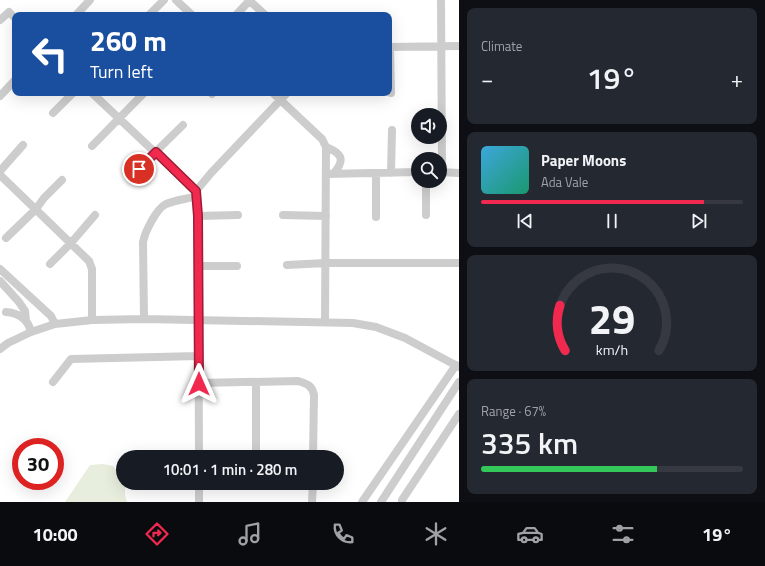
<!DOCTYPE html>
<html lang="en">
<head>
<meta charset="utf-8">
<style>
	:root { --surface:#171b24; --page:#242831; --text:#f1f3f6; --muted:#9ea1a6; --line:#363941; --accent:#f1294f }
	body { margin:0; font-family:"Titillium Web",sans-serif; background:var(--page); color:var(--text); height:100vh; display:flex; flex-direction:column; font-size:15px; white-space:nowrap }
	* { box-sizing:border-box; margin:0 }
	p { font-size:13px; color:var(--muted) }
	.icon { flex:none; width:22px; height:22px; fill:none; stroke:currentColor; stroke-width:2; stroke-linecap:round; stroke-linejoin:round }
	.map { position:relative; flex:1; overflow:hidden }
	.panel { display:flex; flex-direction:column; gap:8px; padding:8px; background:#0d0f14; width:306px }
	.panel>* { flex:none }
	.top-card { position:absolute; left:12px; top:12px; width:380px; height:84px; border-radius:8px; box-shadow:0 4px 16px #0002; background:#1a4fa0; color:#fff; overflow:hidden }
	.fabs { position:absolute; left:411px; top:108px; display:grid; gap:8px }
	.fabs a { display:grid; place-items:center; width:36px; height:36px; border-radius:50%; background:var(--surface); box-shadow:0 4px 16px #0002; font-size:20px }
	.speed { position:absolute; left:12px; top:438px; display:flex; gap:8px; font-size:20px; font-weight:700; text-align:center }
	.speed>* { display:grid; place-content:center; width:52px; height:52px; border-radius:50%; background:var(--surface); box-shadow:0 4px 16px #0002; line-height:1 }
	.speed .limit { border:6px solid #d22; background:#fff; color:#111 }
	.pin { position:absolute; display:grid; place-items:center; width:34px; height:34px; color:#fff; margin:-17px; border:2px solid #fff; border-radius:50%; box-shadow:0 1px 4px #0007 }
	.me { position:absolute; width:44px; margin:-22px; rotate:0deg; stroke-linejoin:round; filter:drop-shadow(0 0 3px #0008) }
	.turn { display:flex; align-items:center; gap:14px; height:84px; padding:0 12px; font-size:18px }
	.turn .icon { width:52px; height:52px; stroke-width:2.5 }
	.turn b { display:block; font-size:28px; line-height:34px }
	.big { font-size:30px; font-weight:600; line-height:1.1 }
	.panel .widget { flex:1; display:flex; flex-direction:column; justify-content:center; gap:6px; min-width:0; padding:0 14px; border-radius:8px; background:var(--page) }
	.panel .dial { align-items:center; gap:0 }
	.dial svg { height:104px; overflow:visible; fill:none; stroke:var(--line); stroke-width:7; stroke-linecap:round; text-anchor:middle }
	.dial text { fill:var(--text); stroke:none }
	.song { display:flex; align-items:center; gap:12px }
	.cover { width:48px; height:48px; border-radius:6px; background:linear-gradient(135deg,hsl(200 70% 55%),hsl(160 70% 35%)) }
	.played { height:4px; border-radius:2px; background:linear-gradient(90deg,var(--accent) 85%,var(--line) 85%) }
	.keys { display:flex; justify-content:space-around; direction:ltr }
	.heat { display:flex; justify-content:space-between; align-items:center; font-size:22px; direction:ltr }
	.charge { height:6px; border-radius:3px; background:linear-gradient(90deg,#34c759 67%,var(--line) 0) }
	.trip { position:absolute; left:116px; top:450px; width:228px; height:40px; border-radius:20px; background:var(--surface); box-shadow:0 4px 16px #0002; font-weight:600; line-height:40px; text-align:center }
	.menu { display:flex; height:64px; justify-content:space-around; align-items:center; background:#090b0e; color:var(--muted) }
	.menu .icon { width:28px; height:28px }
	.menu .on { color:var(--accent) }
	.menu b { font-size:18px; color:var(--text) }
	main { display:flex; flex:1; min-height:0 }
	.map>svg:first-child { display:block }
</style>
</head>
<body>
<main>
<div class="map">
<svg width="459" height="502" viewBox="0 0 459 502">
	<rect width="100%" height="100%" fill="#fff"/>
	<path fill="#e8eede" d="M103,464L113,466L123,479V483H125V495L127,502H65L90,465Z"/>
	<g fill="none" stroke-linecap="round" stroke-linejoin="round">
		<path stroke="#cdcdcd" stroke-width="8" d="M176,0L192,15
			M249,0L265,15
			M441,0L442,172
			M76,15L90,0
			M149,15L164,0
			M236,15L250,0
			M0,20L9,12L15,18
			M389,47L459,46
			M390,47L391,93
			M92,93L196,191
			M273,93L322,139L326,147L325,322
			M212,94L213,93
			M0,96L15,80
			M53,113L73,93
			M92,146L144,93
			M326,147C341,153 346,159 334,173
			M0,171L23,145
			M440,172L459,173
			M391,173L392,130
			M326,174L418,172
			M0,175L89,261L92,269V320
			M130,177L183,125
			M426,181V215
			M283,215L326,216
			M198,216L238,215
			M376,217V173
			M6,238L36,209L44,198L62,180
			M50,264L71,243L95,215
			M287,265L326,263H459
			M198,266H237
			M0,269L51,316L55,324
			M0,281L19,302L25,311L26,321
			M6,312C19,313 28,319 31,332
			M144,319L143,242C145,232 156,209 166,204C175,200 187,199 197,196
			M0,349L8,343L31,332L55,324L92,320L144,319L353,323L376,327L405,338L459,367
			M53,382L71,359L199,356
			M199,383L298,381C307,384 312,385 314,395L313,457
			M199,457L198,216L196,191L211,173L287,93
			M256,457V383
			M199,502V483
			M312,502L313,483
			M362,502L456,365
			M381,502L459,382
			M402,502V500L459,414"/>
	</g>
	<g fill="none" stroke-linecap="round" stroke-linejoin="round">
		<defs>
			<path id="route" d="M139,169L156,152L196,191L198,216L199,384"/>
		</defs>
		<use href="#route" stroke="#9d1b33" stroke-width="10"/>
		<use href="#route" stroke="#f1294f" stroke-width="7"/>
	</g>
</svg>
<div class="fabs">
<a><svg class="icon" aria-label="sound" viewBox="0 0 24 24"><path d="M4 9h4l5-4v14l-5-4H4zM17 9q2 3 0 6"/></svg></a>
<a><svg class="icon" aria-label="search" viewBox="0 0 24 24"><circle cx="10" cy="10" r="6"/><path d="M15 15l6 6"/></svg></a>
</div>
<div class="speed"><div class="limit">30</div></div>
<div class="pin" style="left:139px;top:169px;background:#d93025"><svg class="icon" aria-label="arrive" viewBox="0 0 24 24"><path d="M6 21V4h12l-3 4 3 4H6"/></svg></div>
<svg class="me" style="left:199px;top:384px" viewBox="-20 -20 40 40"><path d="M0-17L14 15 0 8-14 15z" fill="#f1294f" stroke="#fff" stroke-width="4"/></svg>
<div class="trip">10:01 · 1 min · 280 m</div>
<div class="top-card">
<div class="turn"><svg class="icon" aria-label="left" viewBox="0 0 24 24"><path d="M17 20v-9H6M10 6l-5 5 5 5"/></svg><div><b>260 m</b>Turn left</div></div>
</div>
</div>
<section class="panel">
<div class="widget"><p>Climate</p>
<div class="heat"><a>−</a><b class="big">19°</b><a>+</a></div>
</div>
<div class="widget">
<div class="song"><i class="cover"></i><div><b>Paper Moons</b><p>Ada Vale</p></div></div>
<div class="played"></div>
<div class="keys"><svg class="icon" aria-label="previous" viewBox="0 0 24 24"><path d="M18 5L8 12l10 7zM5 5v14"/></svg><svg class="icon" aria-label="pause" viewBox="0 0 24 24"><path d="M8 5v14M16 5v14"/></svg><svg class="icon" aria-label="next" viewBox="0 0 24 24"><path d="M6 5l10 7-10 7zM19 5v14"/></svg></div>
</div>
<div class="widget dial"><svg viewBox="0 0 100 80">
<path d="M14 69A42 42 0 1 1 86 69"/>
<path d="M14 69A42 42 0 0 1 10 34" stroke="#f1294f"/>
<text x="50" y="56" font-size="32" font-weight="700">29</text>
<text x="50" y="72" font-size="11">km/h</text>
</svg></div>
<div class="widget"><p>Range · 67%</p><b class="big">335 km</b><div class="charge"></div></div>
</section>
</main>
<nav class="menu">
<b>10:00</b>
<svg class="icon on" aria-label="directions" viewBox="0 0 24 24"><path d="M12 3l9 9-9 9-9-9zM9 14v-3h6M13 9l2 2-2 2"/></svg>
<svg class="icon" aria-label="music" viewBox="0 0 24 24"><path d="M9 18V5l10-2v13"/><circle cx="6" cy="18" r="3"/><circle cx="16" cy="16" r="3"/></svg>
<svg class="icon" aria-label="phone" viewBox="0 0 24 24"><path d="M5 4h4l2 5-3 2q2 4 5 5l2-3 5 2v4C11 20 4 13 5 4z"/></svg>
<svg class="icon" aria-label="climate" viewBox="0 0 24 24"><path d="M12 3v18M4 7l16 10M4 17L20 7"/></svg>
<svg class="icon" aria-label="car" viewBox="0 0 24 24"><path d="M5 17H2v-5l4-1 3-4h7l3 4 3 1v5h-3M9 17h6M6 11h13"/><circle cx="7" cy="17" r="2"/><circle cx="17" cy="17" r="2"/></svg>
<svg class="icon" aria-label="filters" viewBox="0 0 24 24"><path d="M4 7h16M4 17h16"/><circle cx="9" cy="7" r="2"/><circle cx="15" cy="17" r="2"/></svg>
<b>19°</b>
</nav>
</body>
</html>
